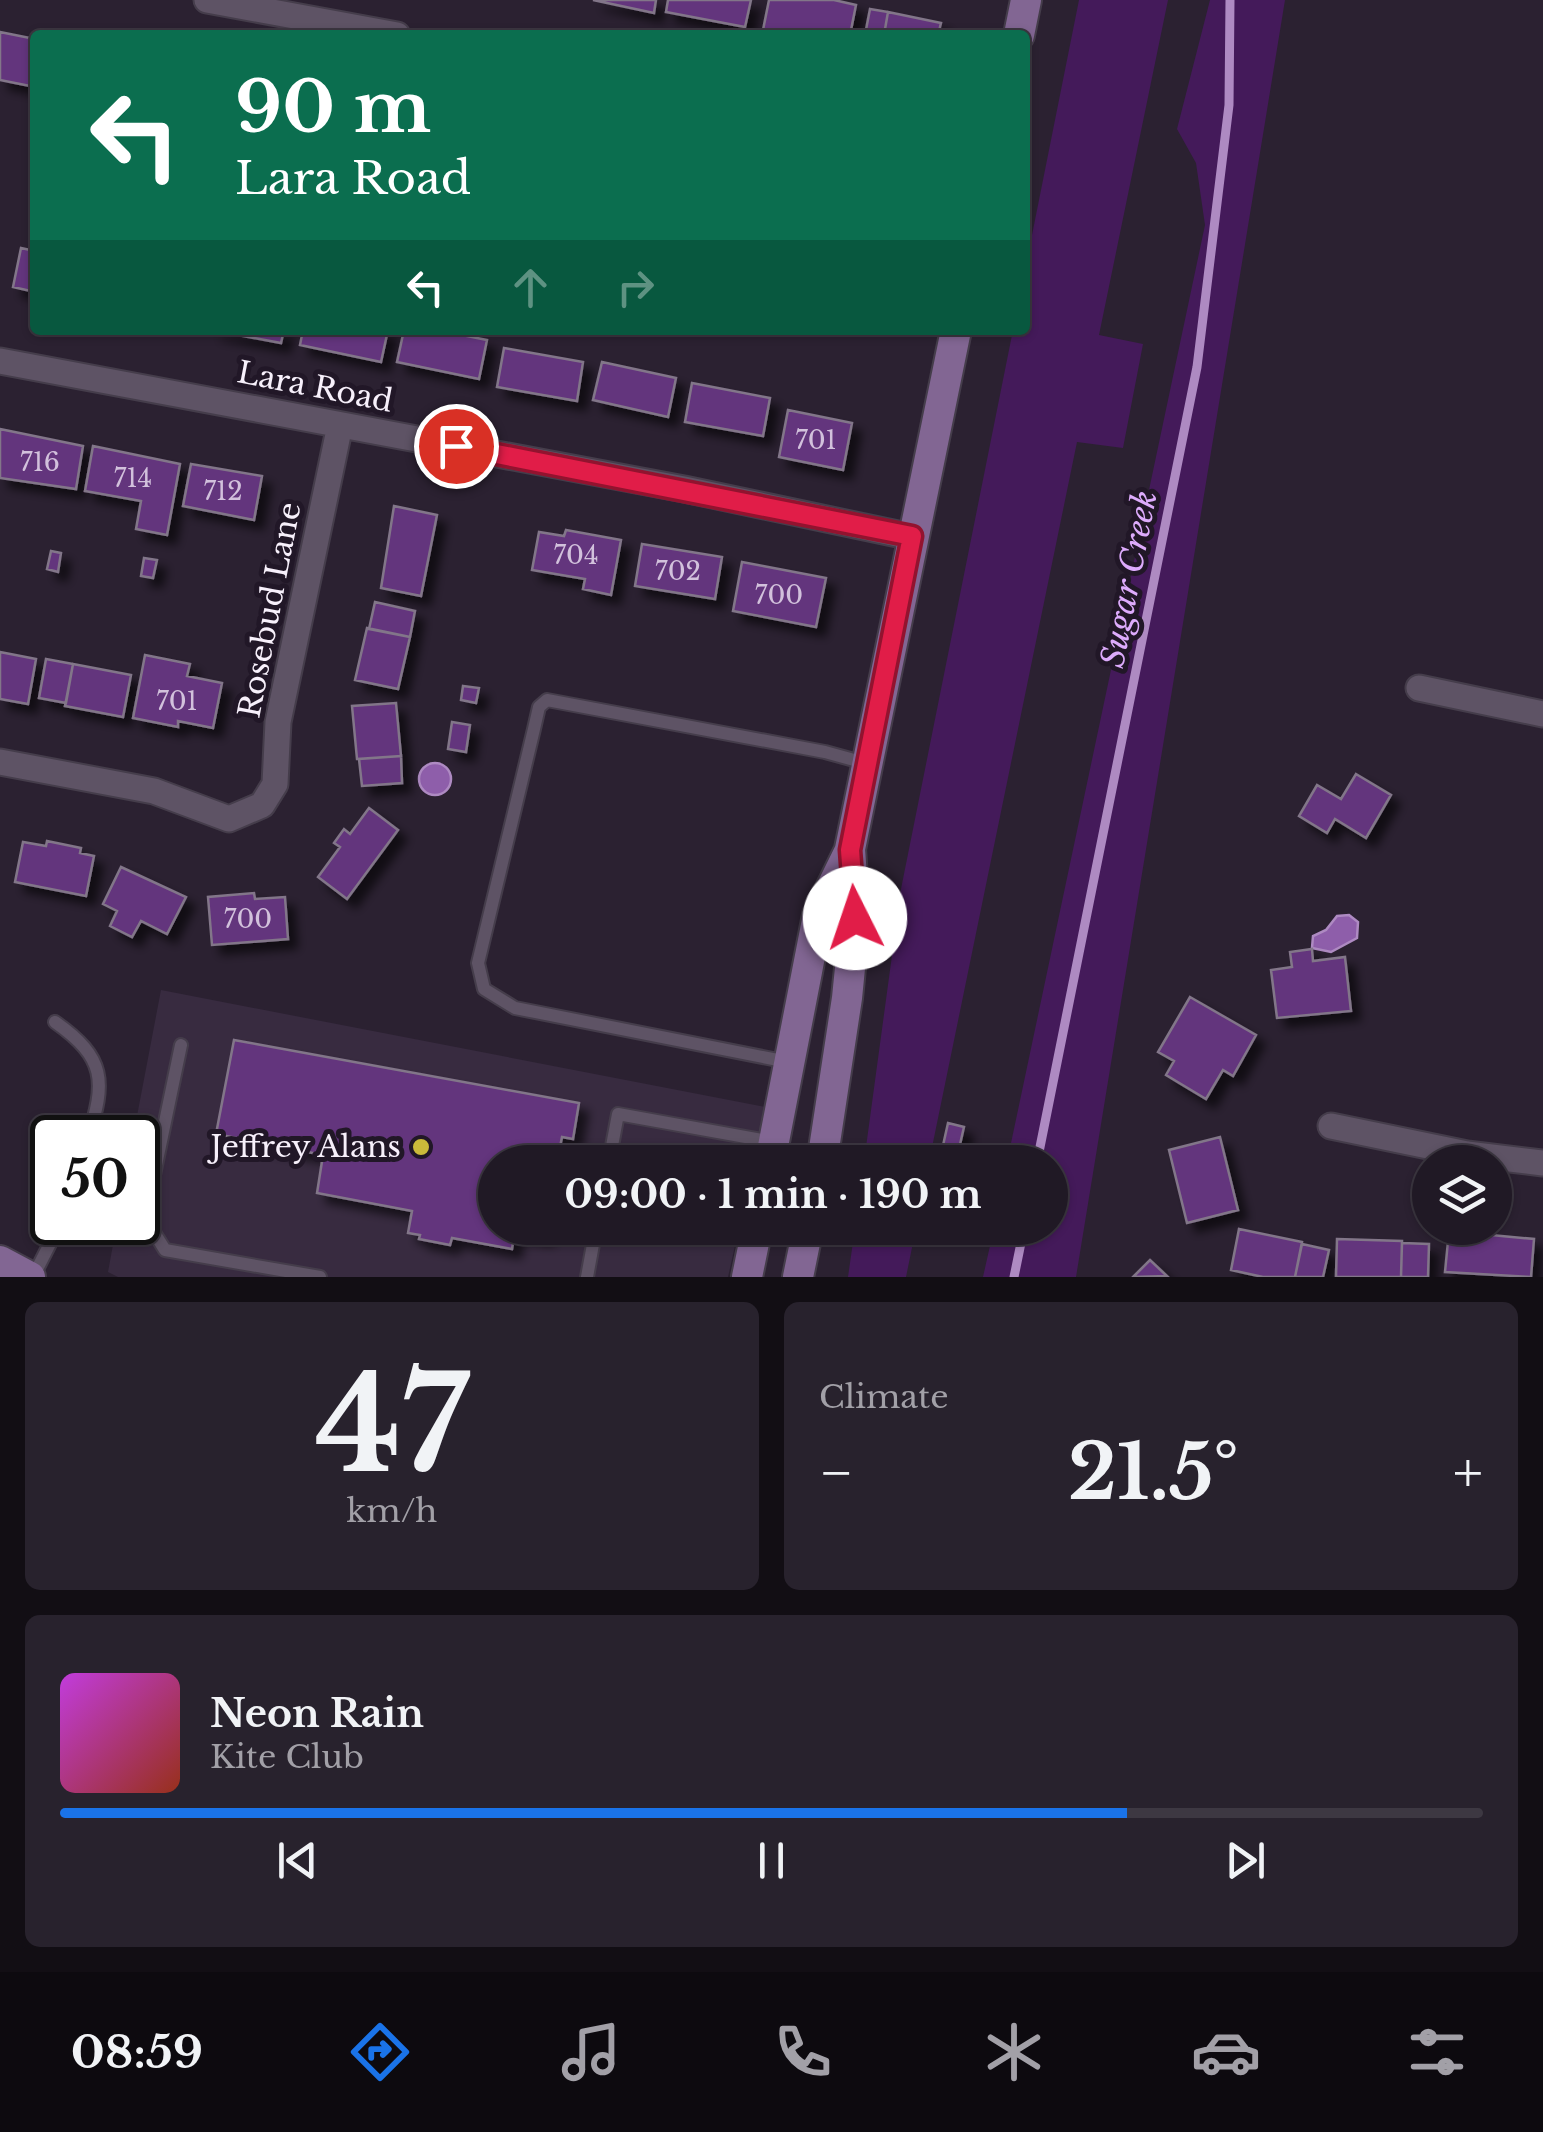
<!DOCTYPE html>
<html lang="en">
<head>
<meta charset="utf-8">
<style>
	:root { --surface:#201925; --page:#28222d; --text:#f1f3f6; --muted:#a2a0a7; --line:#3d3842; --accent:#1a73e8 }
	body { margin:0; font-family:"Libre Baskerville",serif; background:var(--page); color:var(--text); height:100vh; display:flex; flex-direction:column; font-size:38px; white-space:nowrap }
	* { box-sizing:border-box; margin:0 }
	p { font-size:32px; color:var(--muted) }
	.icon { flex:none; width:55px; height:55px; fill:none; stroke:currentColor; stroke-width:2; stroke-linecap:round; stroke-linejoin:round }
	.map { position:relative; height:1277px; overflow:hidden }
	.panel { display:flex; flex-direction:column; gap:25px; padding:25px; background:#120e14; flex:1 }
	.panel>* { flex:none }
	.top-card { position:absolute; left:30px; top:30px; width:1000px; height:305px; border-radius:10px; box-shadow:0 2px 8px #0004,0 0 0 2px var(--line); background:#0b6e4f; color:#fff; overflow:hidden }
	.fabs { position:absolute; left:1412px; top:1145px; display:grid; gap:20px }
	.fabs a { display:grid; place-items:center; width:100px; height:100px; border-radius:50%; background:var(--surface); box-shadow:0 2px 8px #0004,0 0 0 2px var(--line); font-size:50px }
	.speed { position:absolute; left:30px; top:1115px; display:flex; gap:20px; font-size:50px; font-weight:700; text-align:center }
	.speed>* { display:grid; place-content:center; width:130px; height:130px; border-radius:50%; background:var(--surface); box-shadow:0 2px 8px #0004,0 0 0 2px var(--line); line-height:1 }
	.speed .limit { border:5px solid #111; border-radius:15px; background:#fff; color:#111 }
	.pin { position:absolute; display:grid; place-items:center; width:85px; height:85px; color:#fff; margin:-42px; border:5px solid #fff; border-radius:50%; box-shadow:0 2px 10px #0007 }
	.me { position:absolute; width:110px; margin:-55px; rotate:356deg; stroke-linejoin:round; filter:drop-shadow(0 0 8px #0008) }
	.turn { display:flex; align-items:center; gap:35px; height:210px; padding:0 40px; font-size:45px }
	.turn .icon { width:130px; height:130px; stroke-width:2.5 }
	.turn b { display:block; font-size:70px; line-height:85px }
	.lanes { display:flex; align-items:center; height:95px; padding:0 40px; background:#0003; justify-content:center; gap:50px; direction:ltr }
	.lanes .off { opacity:.35 }
	.big { font-size:75px; font-weight:700; line-height:1.1 }
	.panel .tile { flex:1; display:flex; flex-direction:column; justify-content:center; gap:15px; min-width:0; padding:0 35px; border-radius:15px; background:var(--page) }
	.panel .dial { align-items:center; gap:0 }
	.dial b { font-size:130px; line-height:1 }
	.song { display:flex; align-items:center; gap:30px }
	.cover { width:120px; height:120px; border-radius:15px; background:linear-gradient(135deg,hsl(290 70% 55%),hsl(10 70% 35%)) }
	.played { height:10px; border-radius:5px; background:linear-gradient(90deg,var(--accent) 75%,var(--line) 75%) }
	.keys { display:flex; justify-content:space-around; direction:ltr }
	.heat { display:flex; justify-content:space-between; align-items:center; font-size:55px; direction:ltr }
	.panel .tiles { flex:1; display:grid; gap:25px; grid-template-columns:1fr 1fr }
	.tile:last-child { grid-column:span 2 }
	.trip { position:absolute; left:478px; top:1145px; width:590px; height:100px; border-radius:50px; background:var(--surface); box-shadow:0 2px 8px #0004,0 0 0 2px var(--line); font-weight:700; line-height:100px; text-align:center }
	.tabs { display:flex; height:160px; justify-content:space-around; align-items:center; background:#0d0a0f; color:var(--muted) }
	.tabs .icon { width:70px; height:70px }
	.tabs .active { color:var(--accent) }
	.tabs b { font-size:45px; color:var(--text) }
	.map>svg:first-child { display:block }
</style>
</head>
<body>
<div class="map">
<svg width="1543" height="1277" viewBox="0 0 1543 1277">
	<defs>
		<filter id="shadow"><feDropShadow dx="9" dy="9" stdDeviation="5" flood-color="#0009"/></filter>
	</defs>
	<rect width="100%" height="100%" fill="#2b2131"/>
	<path fill="#382b40" d="M161,990L765,1107L753,1162H495V1228H739L728,1277H118L108,1272L117,1223L138,1222V1138L133,1137Z"/>
	<path fill="#441a5a" d="M1079,0H1168L1099,335L1143,344L1123,448L1077,442L929,1162H864L901,889L1013,330H1025V270Z
		M1210,0H1285L1076,1277H983L994,1228H1050V1162H1007L1205,225L1196,163L1177,129Z
		M855,1228H916L906,1277H848Z"/>
	<path fill="#8e5eaa" stroke="#ae8ac2" stroke-width="2.5" d="M419 779a16 16 0 1 1 32 0a16 16 0 1 1-32 0Z
		M1349,915L1358,922L1357,938L1331,952L1312,948L1313,936L1326,930L1337,916Z"/>
	<g fill="none" stroke-linecap="round" stroke-linejoin="round">
		<path stroke="#ae8ac2" stroke-width="9" d="M1037,1162L1197,367L1229,105L1230,0
			M1014,1277L1024,1228"/>
	</g>
	<path fill="#64357d" stroke="#827689" stroke-width="2.5" filter="url(#shadow)" d="M593,0H656L654,13Z
		M668,0H751L745,27L666,12Z
		M769,0H834L856,5L850,35H788L763,30Z
		M870,9L888,12L884,35H865Z
		M888,12L941,23L938,35H884Z
		M0,32L35,39V87L0,80Z
		M21,248L35,251V292L13,287Z
		M211,330H284L281,343Z
		M303,330H388L381,362L300,345Z
		M404,330H437L487,340L479,379L397,362Z
		M504,348L583,362L577,401L497,387Z
		M602,362L676,378L668,417L593,400Z
		M692,383L770,398L763,436L685,422Z
		M788,410L852,423L843,470L779,457Z
		M0,429L83,446L76,489L0,478Z
		M93,446L180,464L167,535L136,529L141,501L85,491Z
		M191,464L262,476L254,520L183,506Z
		M394,506L437,515L421,596L381,588Z
		M566,530L621,540L611,595L583,589L585,579L532,570L539,532L564,536Z
		M642,544L722,557L715,599L635,586Z
		M51,551L61,553L58,572L47,569Z
		M144,558L157,560L153,578L141,576Z
		M742,562L826,578L816,627L733,611Z
		M375,602L415,611L410,637L369,629Z
		M367,628L410,637L398,689L355,680Z
		M0,652L36,659L28,704L0,699Z
		M145,655L190,664L187,676L222,683L213,728L178,721V727L133,718Z
		M46,659L73,664L66,703L39,698Z
		M73,664L131,675L123,717L65,706Z
		M463,686L479,688L476,703L461,700Z
		M396,703L401,756L357,759L352,706Z
		M452,722L470,725L466,752L448,749Z
		M401,756L402,783L362,786L359,759Z
		M1356,774L1391,795L1366,838L1335,819L1327,833L1299,816L1317,785L1341,799Z
		M369,808L398,830L347,899L318,877L340,847L334,843L344,829L350,834Z
		M47,841L81,848L80,853L94,856L86,896L15,882L23,842L46,846Z
		M121,867L186,897L167,934L141,921L132,937L110,926L117,911L103,904Z
		M254,893L255,899L285,897L288,939L212,945L208,897Z
		M1312,949L1313,961L1345,957L1351,1011L1277,1018L1271,970L1292,967L1290,952Z
		M1190,997L1256,1035L1233,1076L1223,1070L1206,1099L1166,1075L1174,1061L1158,1052Z
		M234,1040L579,1103L573,1139L562,1137L557,1162H495V1228H546L544,1236L515,1231L512,1249L452,1238L450,1245L419,1239L420,1235L408,1233L412,1211L317,1193L323,1155L216,1134Z
		M948,1123L964,1127L958,1153L942,1150Z
		M1220,1137L1238,1210L1187,1223L1169,1150Z
		M1239,1229L1302,1242L1295,1277H1263L1231,1270Z
		M1449,1231L1534,1239L1531,1277L1445,1272Z
		M1337,1239L1402,1241L1401,1277H1336Z
		M1402,1243L1429,1244L1428,1277H1401Z
		M1302,1244L1329,1250L1323,1277H1295Z
		M1150,1260L1167,1276L1133,1277Z"/>
	<g fill="none" stroke-linecap="round" stroke-linejoin="round">
		<defs>
			<path id="lane" d="M55,1022C106,1058 106,1081 88,1138
				M181,1045L145,1218L165,1250L320,1277
				M788,1062L515,1008L484,989L478,963L534,729L539,707L547,700L825,752L865,763
				M609,1162L618,1114L773,1142
				M33,1277L61,1222
				M587,1277L596,1228"/>
			<path id="street" d="M207,0L397,35
				M0,361L684,489L912,537
				M1419,688L1543,714
				M0,762L154,791L229,819L262,805L275,784L278,722L340,425
				M1331,1126L1467,1154L1543,1163"/>
			<path id="secondary" d="M1019,35L1026,0
				M770,1162L818,915L849,852
				M822,1162L847,998L855,918L850,849L956,330
				M0,1261L30,1277
				M747,1277L757,1228
				M798,1277L808,1228"/>
		</defs>
		<use href="#lane" stroke="#453d4b" stroke-width="16"/>
		<use href="#street" stroke="#453d4b" stroke-width="29"/>
		<use href="#secondary" stroke="#453d4b" stroke-width="34"/>
		<use href="#lane" stroke="#5e5365" stroke-width="12"/>
		<use href="#street" stroke="#5e5365" stroke-width="25"/>
		<use href="#secondary" stroke="#826693" stroke-width="30"/>
	</g>
	<g fill="none" stroke-linecap="round" stroke-linejoin="round">
		<defs>
			<path id="route" d="M456,446L912,536L850,850L855,918"/>
		</defs>
		<use href="#route" stroke="#92132f" stroke-width="25"/>
		<use href="#route" stroke="#e11d48" stroke-width="18"/>
	</g>
	<circle fill="#caba3a" stroke="#211727" stroke-width="4" cx="421" cy="1147" r="10"/>
	<g text-anchor="middle" stroke-width="10" stroke-linejoin="round" paint-order="stroke">
		<g font-size="25" fill="#d2c1dc">
			<text x="816" y="449">701</text>
			<text x="40" y="471">716</text>
			<text x="133" y="487">714</text>
			<text x="223" y="500">712</text>
			<text x="576" y="564">704</text>
			<text x="678" y="580">702</text>
			<text x="779" y="604">700</text>
			<text x="177" y="710">701</text>
			<text x="248" y="928">700</text>
		</g>
		<g font-size="30" fill="#f7f0fb" stroke="#211727">
			<text transform="translate(315 387) rotate(11)" y="10">Lara Road</text>
			<text transform="translate(270 610) rotate(-79)" y="10">Rosebud Lane</text>
		</g>
		<g font-size="30" fill="#f7f0fb" stroke="#211727" text-anchor="end">
			<text x="401" y="1157">Jeffrey Alans</text>
		</g>
		<g font-size="32" font-style="italic" fill="#ddabfc" stroke="#211727">
			<text transform="translate(1129 579) rotate(-79)" y="11">Sugar Creek</text>
		</g>
	</g>
</svg>
<div class="fabs">
<a><svg class="icon" aria-label="layers" viewBox="0 0 24 24"><path d="M12 4l9 5-9 5-9-5zM3 14l9 5 9-5"/></svg></a>
</div>
<div class="speed"><div class="limit">50</div></div>
<div class="pin" style="left:456px;top:446px;background:#d93025"><svg class="icon" aria-label="arrive" viewBox="0 0 24 24"><path d="M6 21V4h12l-3 4 3 4H6"/></svg></div>
<svg class="me" style="left:855px;top:918px" viewBox="-20 -20 40 40"><circle r="19" fill="#fff"/><path d="M0-13L10 11 0 6-10 11z" fill="#e11d48"/></svg>
<div class="trip">09:00 · 1 min · 190 m</div>
<div class="top-card">
<div class="turn"><svg class="icon" aria-label="left" viewBox="0 0 24 24"><path d="M17 20v-9H6M10 6l-5 5 5 5"/></svg><div><b>90 m</b>Lara Road</div></div>
<div class="lanes"><svg class="icon" aria-label="left" viewBox="0 0 24 24"><path d="M17 20v-9H6M10 6l-5 5 5 5"/></svg><svg class="icon off" aria-label="ahead" viewBox="0 0 24 24"><path d="M12 20V5M6 11l6-6 6 6"/></svg><svg class="icon off" aria-label="right" viewBox="0 0 24 24"><path d="M7 20v-9h11M14 6l5 5-5 5"/></svg></div>
</div>
</div>
<section class="panel">
<div class="tiles">
<div class="tile dial"><b>47</b><p>km/h</p></div>
<div class="tile"><p>Climate</p>
<div class="heat"><a>−</a><b class="big">21.5°</b><a>+</a></div>
</div>
<div class="tile">
<div class="song"><i class="cover"></i><div><b>Neon Rain</b><p>Kite Club</p></div></div>
<div class="played"></div>
<div class="keys"><svg class="icon" aria-label="previous" viewBox="0 0 24 24"><path d="M18 5L8 12l10 7zM5 5v14"/></svg><svg class="icon" aria-label="pause" viewBox="0 0 24 24"><path d="M8 5v14M16 5v14"/></svg><svg class="icon" aria-label="next" viewBox="0 0 24 24"><path d="M6 5l10 7-10 7zM19 5v14"/></svg></div>
</div>
</div>
</section>
<nav class="tabs">
<b>08:59</b>
<svg class="icon active" aria-label="directions" viewBox="0 0 24 24"><path d="M12 3l9 9-9 9-9-9zM9 14v-3h6M13 9l2 2-2 2"/></svg>
<svg class="icon" aria-label="music" viewBox="0 0 24 24"><path d="M9 18V5l10-2v13"/><circle cx="6" cy="18" r="3"/><circle cx="16" cy="16" r="3"/></svg>
<svg class="icon" aria-label="phone" viewBox="0 0 24 24"><path d="M5 4h4l2 5-3 2q2 4 5 5l2-3 5 2v4C11 20 4 13 5 4z"/></svg>
<svg class="icon" aria-label="climate" viewBox="0 0 24 24"><path d="M12 3v18M4 7l16 10M4 17L20 7"/></svg>
<svg class="icon" aria-label="car" viewBox="0 0 24 24"><path d="M5 17H2v-5l4-1 3-4h7l3 4 3 1v5h-3M9 17h6M6 11h13"/><circle cx="7" cy="17" r="2"/><circle cx="17" cy="17" r="2"/></svg>
<svg class="icon" aria-label="filters" viewBox="0 0 24 24"><path d="M4 7h16M4 17h16"/><circle cx="9" cy="7" r="2"/><circle cx="15" cy="17" r="2"/></svg>
</nav>
</body>
</html>
